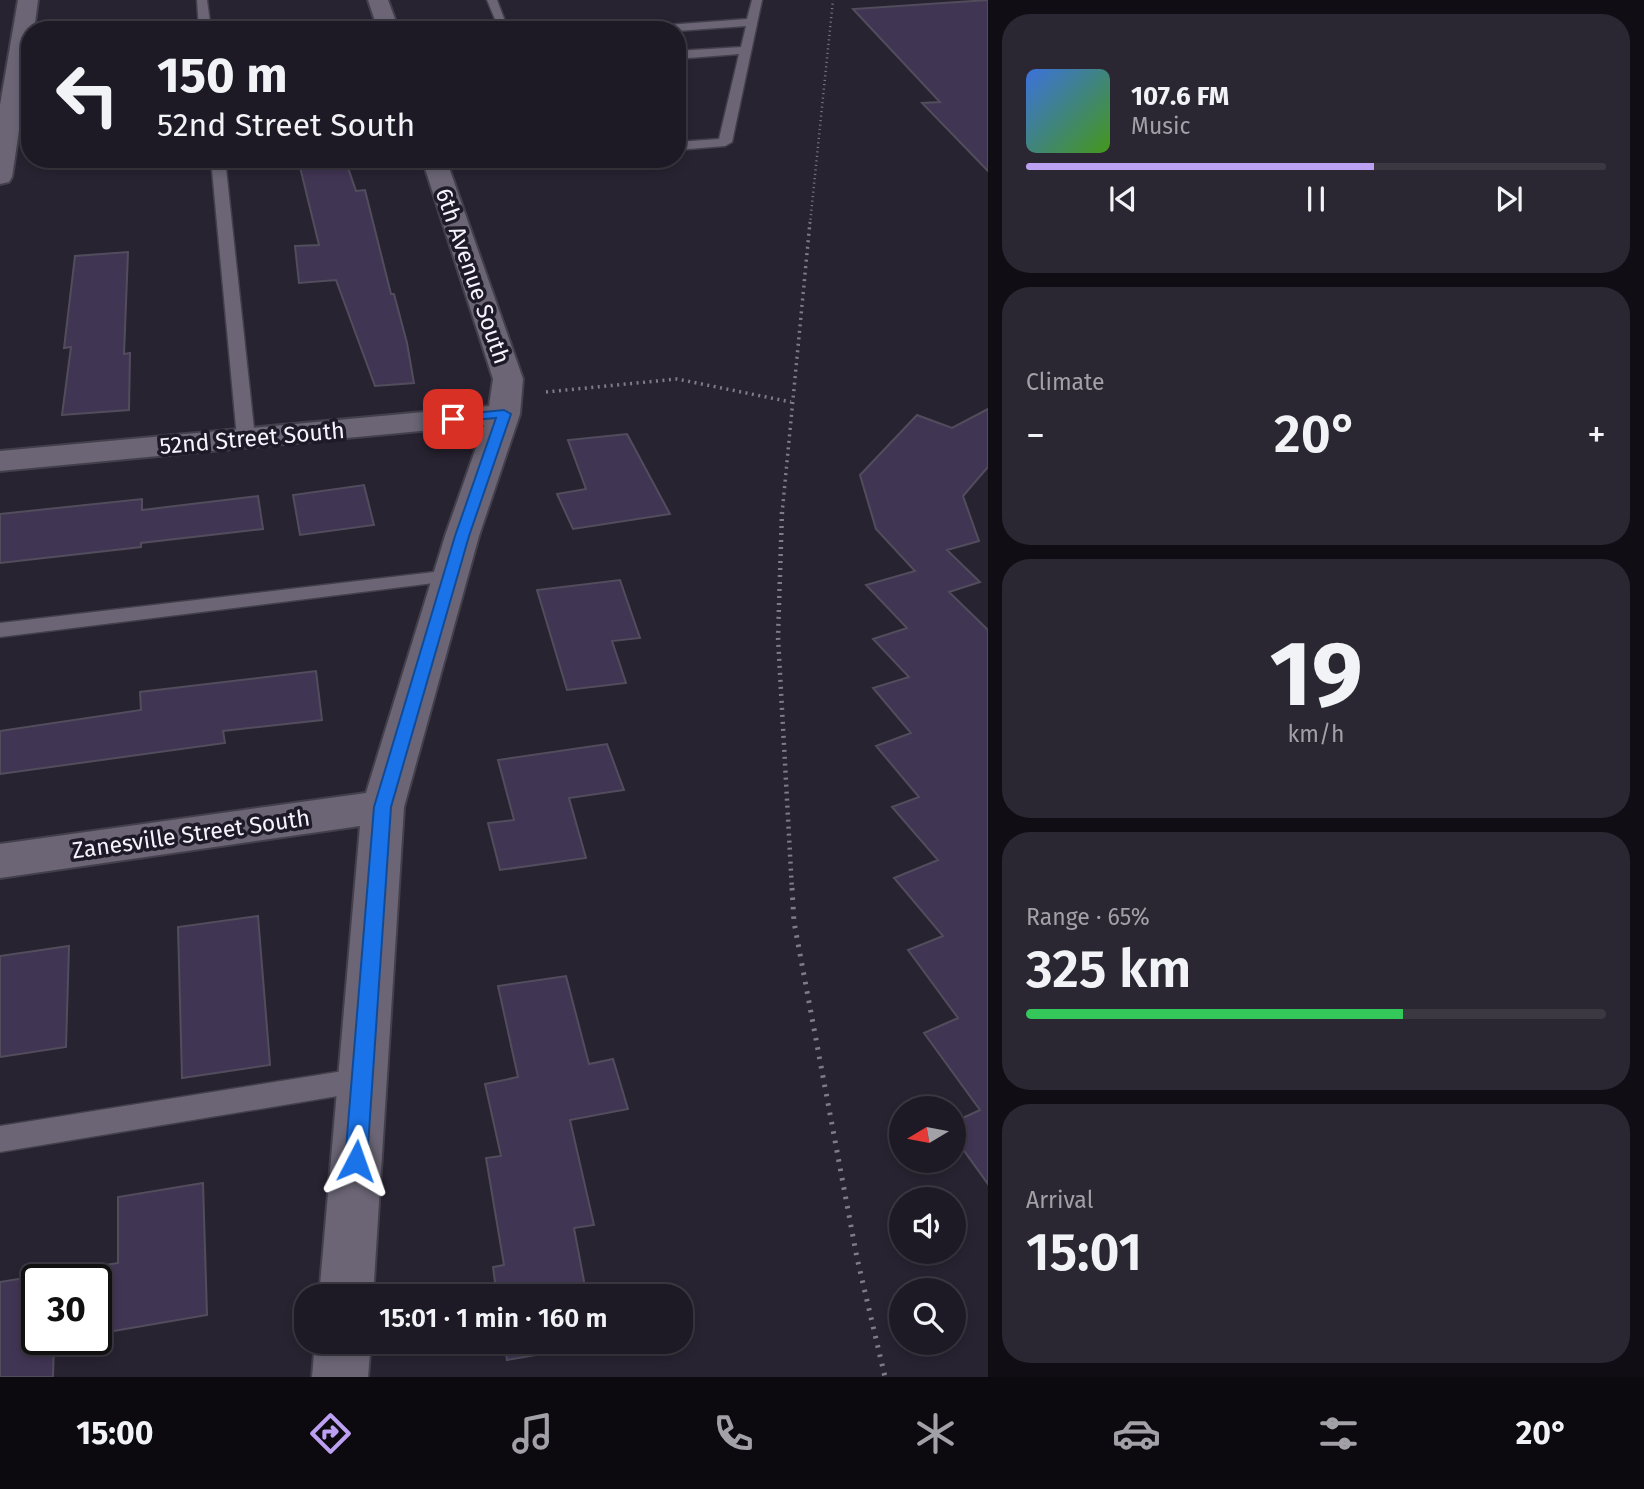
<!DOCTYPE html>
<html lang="en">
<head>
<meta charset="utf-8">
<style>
	:root { --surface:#1e1a25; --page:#2b2732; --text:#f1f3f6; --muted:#a1a1a7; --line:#3c3842; --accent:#bca0f2 }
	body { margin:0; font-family:"Fira Sans",sans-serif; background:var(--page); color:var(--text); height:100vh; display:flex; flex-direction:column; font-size:26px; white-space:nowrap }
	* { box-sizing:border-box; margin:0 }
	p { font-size:23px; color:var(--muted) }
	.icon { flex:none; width:38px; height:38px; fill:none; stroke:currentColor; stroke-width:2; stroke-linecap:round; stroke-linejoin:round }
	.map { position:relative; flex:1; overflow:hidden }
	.sheet { display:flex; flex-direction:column; gap:14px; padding:14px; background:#100e14; width:656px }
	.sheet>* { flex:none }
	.hud { position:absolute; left:21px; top:21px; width:665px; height:147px; border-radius:28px; box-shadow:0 4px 10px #0003,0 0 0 2px var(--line); background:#1e1a25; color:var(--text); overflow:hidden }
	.needle { width:46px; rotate:260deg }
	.buttons { position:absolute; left:889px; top:1096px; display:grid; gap:14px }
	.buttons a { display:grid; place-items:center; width:77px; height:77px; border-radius:50%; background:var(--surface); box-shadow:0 4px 10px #0003,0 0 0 2px var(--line); font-size:35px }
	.speed { position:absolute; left:21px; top:1264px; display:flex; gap:14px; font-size:35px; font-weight:700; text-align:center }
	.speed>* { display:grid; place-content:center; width:91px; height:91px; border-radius:50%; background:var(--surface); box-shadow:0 4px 10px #0003,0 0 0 2px var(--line); line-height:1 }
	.speed .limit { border:4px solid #111; border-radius:10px; background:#fff; color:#111 }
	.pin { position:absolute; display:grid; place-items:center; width:60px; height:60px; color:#fff; margin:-30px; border-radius:14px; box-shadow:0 4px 10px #0006 }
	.me { position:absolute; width:77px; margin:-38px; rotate:4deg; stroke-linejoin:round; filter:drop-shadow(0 0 5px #0008) }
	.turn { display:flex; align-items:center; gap:24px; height:147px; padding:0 21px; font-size:32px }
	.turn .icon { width:91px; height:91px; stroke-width:2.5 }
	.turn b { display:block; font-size:49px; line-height:60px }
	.big { font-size:52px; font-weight:600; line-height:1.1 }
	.sheet .tile { flex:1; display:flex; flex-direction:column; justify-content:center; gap:10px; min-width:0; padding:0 24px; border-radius:28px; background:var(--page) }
	.sheet .dial { align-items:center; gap:0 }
	.dial b { font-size:91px; line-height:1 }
	.song { display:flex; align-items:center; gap:21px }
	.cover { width:84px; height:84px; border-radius:10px; background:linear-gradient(135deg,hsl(220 70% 55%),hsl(100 70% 35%)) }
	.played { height:7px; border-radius:4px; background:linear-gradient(90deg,var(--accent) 60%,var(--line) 60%) }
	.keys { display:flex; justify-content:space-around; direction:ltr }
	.heat { display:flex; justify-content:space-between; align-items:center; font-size:38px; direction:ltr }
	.charge { height:10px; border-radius:5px; background:linear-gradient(90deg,#34c759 65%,var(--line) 0) }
	.trip { position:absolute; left:294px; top:1284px; width:399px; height:70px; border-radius:28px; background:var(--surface); box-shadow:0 4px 10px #0003,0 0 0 2px var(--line); font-weight:600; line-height:70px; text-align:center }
	.tab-bar { display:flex; height:112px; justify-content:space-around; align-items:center; background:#0c0a0f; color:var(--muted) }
	.tab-bar .icon { width:49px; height:49px }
	.tab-bar .on { color:var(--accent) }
	.tab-bar b { font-size:32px; color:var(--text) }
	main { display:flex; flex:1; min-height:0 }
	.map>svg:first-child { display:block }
</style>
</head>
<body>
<main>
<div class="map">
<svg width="988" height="1377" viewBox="0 0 988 1377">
	<rect width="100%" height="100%" fill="#282331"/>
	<path fill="#413554" stroke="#524d5c" stroke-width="2" d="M988,0V171L922,103L940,102L853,9Z
		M345,159L356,191L365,190L391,294H394L407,343L414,383L375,386L336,280L299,283L295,246L319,245L299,163Z
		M128,252L124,354L130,353L129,410L62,415L71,347L64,348L75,256Z
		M988,409V467L963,496L979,541L947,550L980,582L949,592L988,630V1184L954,1137V1122L980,1110L924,1033L958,1018L908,950L943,936L894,878L938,860L892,807L919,797L876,746L911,733L873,688L909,677L873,639L907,628L866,585L915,571L876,529L860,475L917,415L952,428Z
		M627,434L670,514L573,529L557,494L586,489L568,440Z
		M364,485L374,525L300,535L293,495Z
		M258,496L263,529L141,543V547L0,563V514L142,499V510Z
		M620,580L640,638L612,641L626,683L567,690L537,590Z
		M316,671L322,720L223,731L225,743L0,774V731L141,710L140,692Z
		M607,744L624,790L569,798L586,858L500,870L488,823L514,820L498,760Z
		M258,916L270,1065L182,1078L178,927Z
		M69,946L66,1047L0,1057V956Z
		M566,976L589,1064L613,1059L628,1109L570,1120L594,1225L574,1228L587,1297H497L493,1267L504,1265L486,1158L501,1156L485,1084L518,1077L498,986Z
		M203,1183L207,1315L96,1334V1279H37V1339H70L54,1341L53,1377H0V1282L118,1263V1197Z
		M504,1342H596V1345L507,1360Z"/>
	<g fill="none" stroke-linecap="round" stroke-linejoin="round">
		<defs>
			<path id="lane" d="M197,0H207L211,30H199Z
				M487,0H497L508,29L475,30L497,24Z
				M752,0H762L732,142L725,146L677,150V142L719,139L739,54L677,59V51L741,47L746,26L677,31L634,30L640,27L747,19Z
				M211,159H225L255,438L246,443L237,438Z
				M457,159H515L509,163L436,169L429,165L436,161Z
				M451,570L461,576L458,580L0,637V623Z
				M362,1068L371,1071L375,1080L371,1089L362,1092L0,1152V1126Z"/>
			<path id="street" d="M18,0H38L34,30H30V57L12,177L9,182L0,184V105Z
				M368,0H388L399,30H378Z
				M422,159H446L523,379L520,414L479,536L404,807L373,1297H319L360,826L0,878V844L366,793L445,536L484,425L0,471V451L489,406L493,379Z
				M315,1342H371L368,1377H312Z"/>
		</defs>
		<use href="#lane" stroke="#433f4b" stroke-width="3"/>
		<use href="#street" stroke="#433f4b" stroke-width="4"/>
		<path stroke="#7f7b87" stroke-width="2.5" stroke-dasharray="1 3.5" stroke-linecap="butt" d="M810,224L833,0"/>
		<path stroke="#7f7b87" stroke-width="3.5" stroke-dasharray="2 4.5" stroke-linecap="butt" d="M546,392L677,379L791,402
			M782,514L810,222"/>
		<path stroke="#7f7b87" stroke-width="4.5" stroke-dasharray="2 5" stroke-linecap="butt" d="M782,512L778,637L792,890"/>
		<path stroke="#7f7b87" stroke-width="5" stroke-dasharray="2.5 7" stroke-linecap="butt" d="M792,888L794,922L857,1258L885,1377"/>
		<use href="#lane" fill="#6b6575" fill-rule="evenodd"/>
		<use href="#street" fill="#6b6575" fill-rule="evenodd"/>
	</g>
	<path fill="#1a73e8" stroke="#114b97" stroke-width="2" d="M504,410L511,414L469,536L391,807L367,1161L363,1169L356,1171L348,1169L345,1161L374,807L455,536L496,418L453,422L446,419L453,415Z"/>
	<g text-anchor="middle" stroke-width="7" stroke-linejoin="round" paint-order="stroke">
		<g font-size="23" fill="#f6f3fd" stroke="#1e1a27">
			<text transform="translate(473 276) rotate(71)" y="8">6th Avenue South</text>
			<text transform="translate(252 438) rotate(-5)" y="8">52nd Street South</text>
			<text transform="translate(191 834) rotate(-8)" y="8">Zanesville Street South</text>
		</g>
	</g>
</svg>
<div class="buttons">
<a><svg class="needle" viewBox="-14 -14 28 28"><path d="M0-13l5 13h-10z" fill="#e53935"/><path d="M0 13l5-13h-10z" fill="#a1a1a7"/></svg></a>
<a><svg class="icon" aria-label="sound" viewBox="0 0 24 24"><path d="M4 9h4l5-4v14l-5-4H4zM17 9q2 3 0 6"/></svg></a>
<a><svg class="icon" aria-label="search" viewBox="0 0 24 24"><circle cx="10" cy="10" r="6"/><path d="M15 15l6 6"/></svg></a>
</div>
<div class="speed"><div class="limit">30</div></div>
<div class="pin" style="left:453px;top:419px;background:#d93025"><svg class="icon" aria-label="arrive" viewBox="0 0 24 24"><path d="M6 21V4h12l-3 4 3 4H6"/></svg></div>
<svg class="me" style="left:356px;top:1161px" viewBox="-20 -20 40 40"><path d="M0-17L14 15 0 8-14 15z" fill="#1a73e8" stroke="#fff" stroke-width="4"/></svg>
<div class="trip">15:01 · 1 min · 160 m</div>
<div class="hud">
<div class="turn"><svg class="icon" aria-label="left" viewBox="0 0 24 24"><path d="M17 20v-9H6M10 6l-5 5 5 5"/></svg><div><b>150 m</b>52nd Street South</div></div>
</div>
</div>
<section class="sheet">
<div class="tile">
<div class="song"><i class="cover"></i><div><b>107.6 FM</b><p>Music</p></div></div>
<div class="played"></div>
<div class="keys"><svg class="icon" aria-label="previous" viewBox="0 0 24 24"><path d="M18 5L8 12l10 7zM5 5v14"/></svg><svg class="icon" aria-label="pause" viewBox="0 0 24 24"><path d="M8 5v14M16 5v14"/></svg><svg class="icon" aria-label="next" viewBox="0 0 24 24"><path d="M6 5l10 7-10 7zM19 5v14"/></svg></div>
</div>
<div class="tile"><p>Climate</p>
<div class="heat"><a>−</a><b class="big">20°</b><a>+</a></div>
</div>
<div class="tile dial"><b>19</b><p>km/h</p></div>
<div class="tile"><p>Range · 65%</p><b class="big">325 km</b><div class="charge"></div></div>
<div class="tile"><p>Arrival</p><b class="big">15:01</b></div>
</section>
</main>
<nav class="tab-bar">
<b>15:00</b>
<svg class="icon on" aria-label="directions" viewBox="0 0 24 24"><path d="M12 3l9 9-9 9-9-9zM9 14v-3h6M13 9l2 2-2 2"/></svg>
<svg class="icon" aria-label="music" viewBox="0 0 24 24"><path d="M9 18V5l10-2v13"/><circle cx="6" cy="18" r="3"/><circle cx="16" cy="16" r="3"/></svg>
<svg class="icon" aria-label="phone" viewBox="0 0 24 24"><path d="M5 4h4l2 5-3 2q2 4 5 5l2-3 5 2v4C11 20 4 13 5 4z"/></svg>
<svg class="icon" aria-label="climate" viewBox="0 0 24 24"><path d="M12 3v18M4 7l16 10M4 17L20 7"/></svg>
<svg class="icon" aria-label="car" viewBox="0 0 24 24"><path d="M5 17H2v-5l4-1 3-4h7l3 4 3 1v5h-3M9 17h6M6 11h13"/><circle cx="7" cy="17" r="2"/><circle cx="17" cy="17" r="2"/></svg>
<svg class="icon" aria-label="filters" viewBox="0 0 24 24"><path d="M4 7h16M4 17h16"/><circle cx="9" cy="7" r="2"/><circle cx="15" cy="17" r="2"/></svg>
<b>20°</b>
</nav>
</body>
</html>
